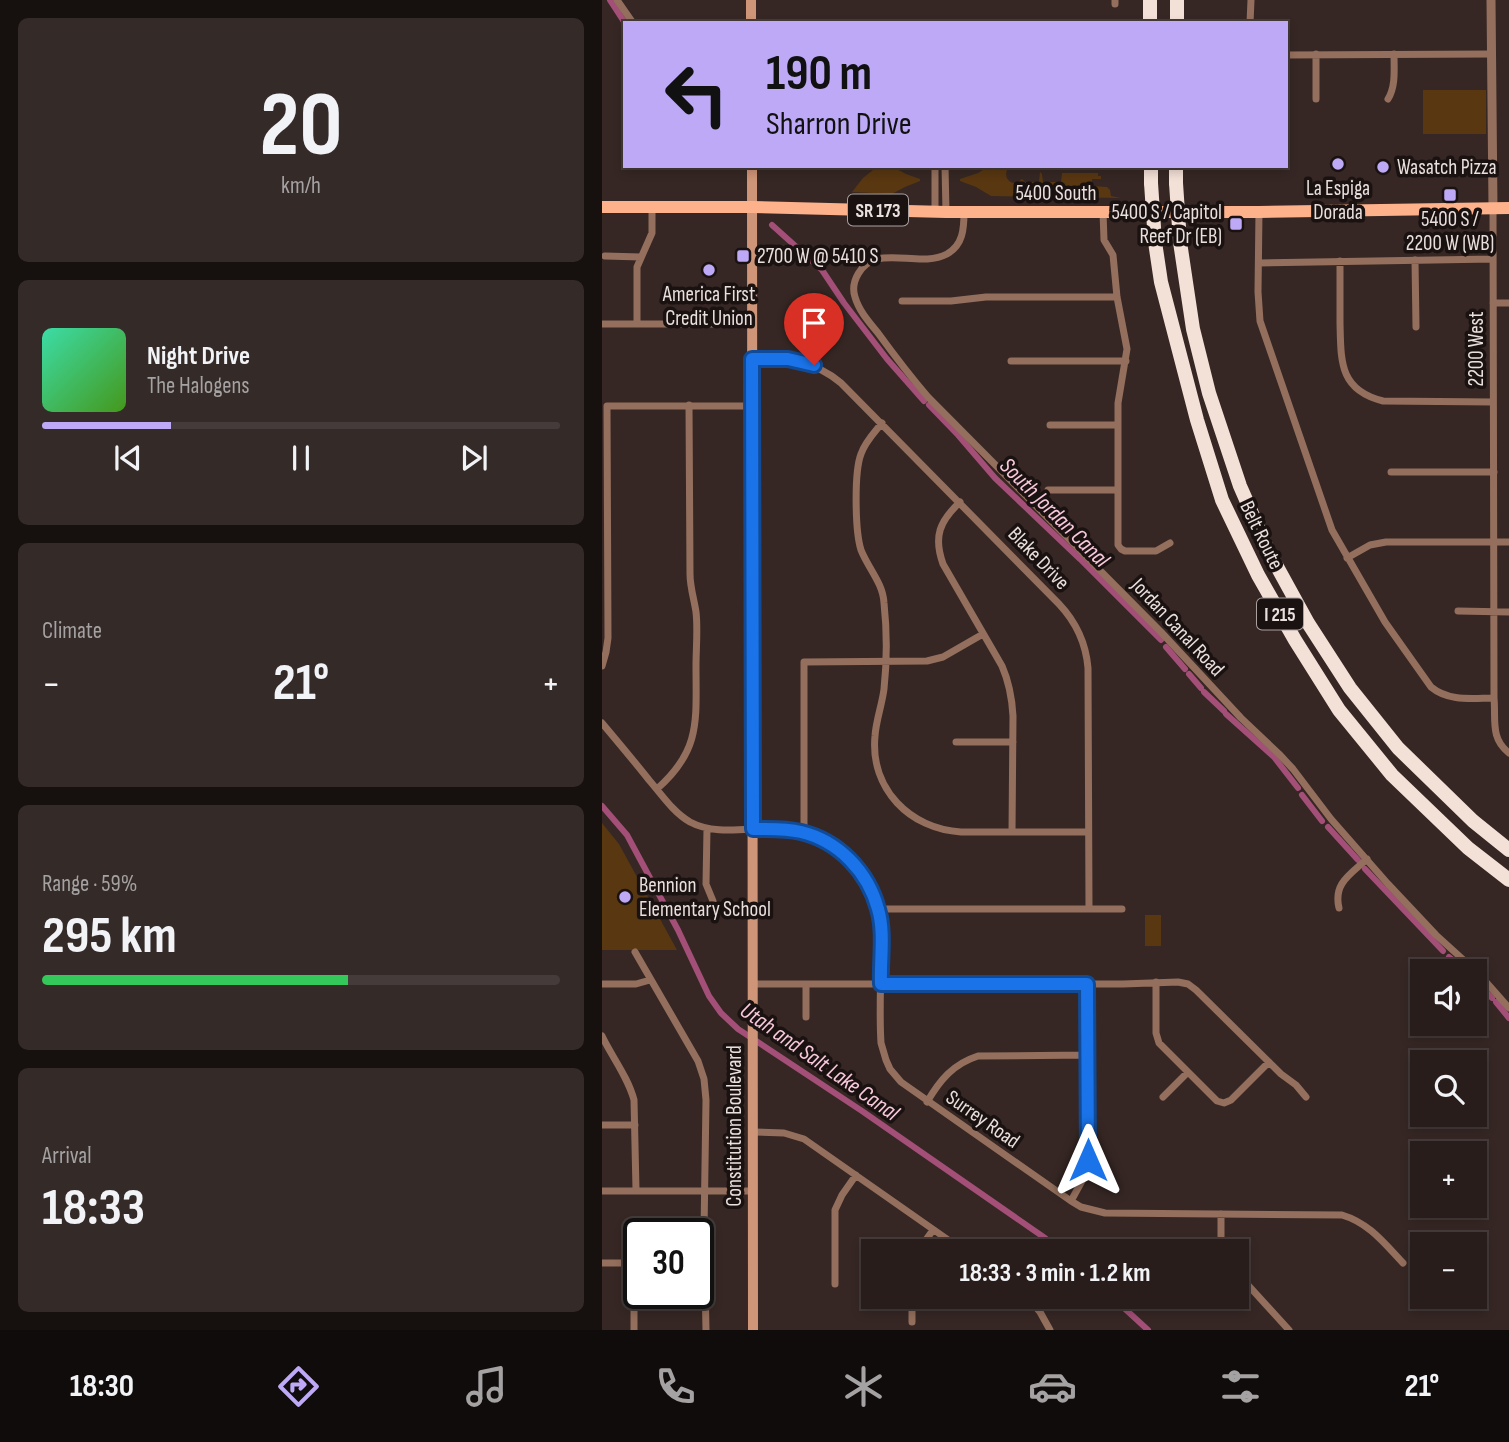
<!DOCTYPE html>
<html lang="en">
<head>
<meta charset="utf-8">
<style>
	:root { --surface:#281d1b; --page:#342a28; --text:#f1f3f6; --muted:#a5a2a3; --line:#443b3a; --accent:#bda9f5 }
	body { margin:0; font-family:"Sofia Sans Condensed",sans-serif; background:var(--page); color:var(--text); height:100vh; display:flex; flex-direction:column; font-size:26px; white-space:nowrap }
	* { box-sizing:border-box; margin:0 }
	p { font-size:23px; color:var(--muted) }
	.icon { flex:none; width:38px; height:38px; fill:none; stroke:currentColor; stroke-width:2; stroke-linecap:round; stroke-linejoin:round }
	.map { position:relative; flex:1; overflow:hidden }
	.side { display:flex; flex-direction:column; gap:18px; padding:18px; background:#16100f; width:602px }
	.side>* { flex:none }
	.banner { position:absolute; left:21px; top:21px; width:665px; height:147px; border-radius:0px; box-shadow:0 4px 10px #0003,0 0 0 2px var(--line); background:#bda9f5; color:#111; overflow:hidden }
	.fabs { position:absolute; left:808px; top:959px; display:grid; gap:14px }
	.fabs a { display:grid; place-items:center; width:77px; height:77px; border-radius:0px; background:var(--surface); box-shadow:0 4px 10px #0003,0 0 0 2px var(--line); font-size:35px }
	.speed { position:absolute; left:21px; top:1218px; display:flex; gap:14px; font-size:35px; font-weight:700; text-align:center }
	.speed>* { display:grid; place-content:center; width:91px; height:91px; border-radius:50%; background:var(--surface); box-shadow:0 4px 10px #0003,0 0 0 2px var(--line); line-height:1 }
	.speed .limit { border:4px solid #111; border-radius:10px; background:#fff; color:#111 }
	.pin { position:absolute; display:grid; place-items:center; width:60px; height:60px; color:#fff; margin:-72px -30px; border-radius:50% 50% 50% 0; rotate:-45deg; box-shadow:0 0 7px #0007 }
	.pin .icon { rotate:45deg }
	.me { position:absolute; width:77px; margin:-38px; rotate:0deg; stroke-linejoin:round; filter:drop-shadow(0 0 5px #0008) }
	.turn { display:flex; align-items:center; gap:24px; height:147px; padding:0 28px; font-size:32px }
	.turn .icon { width:91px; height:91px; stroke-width:2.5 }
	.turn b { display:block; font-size:49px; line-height:60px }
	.big { font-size:52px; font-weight:700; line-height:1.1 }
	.side .tile { flex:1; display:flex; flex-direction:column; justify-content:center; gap:10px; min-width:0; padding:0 24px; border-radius:10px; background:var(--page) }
	.side .dial { align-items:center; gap:0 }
	.dial b { font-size:91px; line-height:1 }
	.song { display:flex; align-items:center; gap:21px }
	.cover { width:84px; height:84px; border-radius:10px; background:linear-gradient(135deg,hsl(160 70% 55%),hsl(100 70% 35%)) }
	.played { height:7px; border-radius:4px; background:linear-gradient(90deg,var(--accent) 25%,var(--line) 25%) }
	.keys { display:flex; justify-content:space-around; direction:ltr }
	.heat { display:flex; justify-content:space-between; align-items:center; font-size:38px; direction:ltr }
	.charge { height:10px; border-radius:5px; background:linear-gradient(90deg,#34c759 59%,var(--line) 0) }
	.trip { position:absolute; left:259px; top:1239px; width:388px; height:70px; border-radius:0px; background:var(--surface); box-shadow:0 4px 10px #0003,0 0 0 2px var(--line); font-weight:700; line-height:70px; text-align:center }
	.dock { display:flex; height:112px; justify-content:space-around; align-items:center; background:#100c0b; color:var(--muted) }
	.dock .icon { width:49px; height:49px }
	.dock .selected { color:var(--accent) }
	.dock b { font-size:32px; color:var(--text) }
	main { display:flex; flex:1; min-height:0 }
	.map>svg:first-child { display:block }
</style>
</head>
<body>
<main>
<section class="side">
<div class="tile dial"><b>20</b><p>km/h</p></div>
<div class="tile">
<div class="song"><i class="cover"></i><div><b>Night Drive</b><p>The Halogens</p></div></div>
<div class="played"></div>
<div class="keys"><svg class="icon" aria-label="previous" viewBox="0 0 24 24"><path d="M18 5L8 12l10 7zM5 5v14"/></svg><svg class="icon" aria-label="pause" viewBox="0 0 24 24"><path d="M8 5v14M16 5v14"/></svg><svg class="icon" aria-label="next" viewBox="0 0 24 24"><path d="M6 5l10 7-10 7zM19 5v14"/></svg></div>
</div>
<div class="tile"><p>Climate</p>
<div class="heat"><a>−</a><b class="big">21°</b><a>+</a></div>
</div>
<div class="tile"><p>Range · 59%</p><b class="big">295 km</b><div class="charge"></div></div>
<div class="tile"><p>Arrival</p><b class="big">18:33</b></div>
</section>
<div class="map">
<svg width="907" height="1330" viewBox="0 0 907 1330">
	<rect width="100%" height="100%" fill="#362724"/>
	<path fill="#583711" d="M821,90H884V134H821Z
		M276,166H289L304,174L318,179V181L303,187L290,194L250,192L261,178Z
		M387,166H408C402,172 403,180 411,183L416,182L420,179L423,182H437L438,172L440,174L441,182H459L460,173H496V176H499V179H490V186L505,187L508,190L509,196L519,198L389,196L374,187L358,181V179L376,173Z
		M0,823L17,844L75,950H0Z
		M543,915H559V946H543Z"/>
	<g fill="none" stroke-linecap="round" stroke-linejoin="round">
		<path stroke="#a34f77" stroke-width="6" d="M8,0L23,23
			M170,225L220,270L242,303L285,359L322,401
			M327,405L356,435L393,478L478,559L559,640
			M564,647L583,669
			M587,674L599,688
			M602,692L622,711
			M624,714L672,757L696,788
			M700,795L720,821
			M0,806L25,835L76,930L107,996L119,1013L136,1029L260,1111L443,1238L459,1251
			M726,827L756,860
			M763,869L841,951
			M847,957L864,971
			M873,980L890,998
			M894,1002L907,1018
			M510,1297L546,1330"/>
		<path stroke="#946f5d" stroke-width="7" d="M15,0L31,23
			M513,0V4
			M648,23L649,0
			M684,55L890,54
			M714,99V54
			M786,99C794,86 792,69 792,54
			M343,166L344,212
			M891,208L892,698C894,720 888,738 907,753
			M333,212V166
			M362,212C362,229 361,245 345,254C324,265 297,254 275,259C259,263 248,282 253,297C257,311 267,322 276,333C292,355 308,376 326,397L559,632L639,718L677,754L691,769L729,819L786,884L834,935L877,974L907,1008
			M501,212L502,240L511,255L515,297L525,349L516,403V545L519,549L523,551H554L568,543
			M657,212L656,292L658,321L730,530L783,622L829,687C847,702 871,698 892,698
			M3,256L39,257
			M813,260L814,327
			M738,261C738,282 738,302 738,323C739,361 737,390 781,401L891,402
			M657,263L891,259
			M300,301H349L384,297H515
			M891,303H907
			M0,324H150
			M35,324V267L50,233V207
			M150,359C186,359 210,359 239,383L457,604C474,622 484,644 486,668L487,909
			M409,361H524
			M280,423C272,433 263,442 259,454C252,472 253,531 259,550C266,568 281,583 282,603C285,631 285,661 282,689C280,705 274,720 273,736C268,789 308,829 359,832H486
			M448,425H516
			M789,472H892
			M446,490H515
			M358,502C338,521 331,536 341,564L400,666C407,682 410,698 411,716L410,832
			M745,558L768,545L784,542H907
			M856,611L907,612
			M0,666L4,652L6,638L5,406H150
			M0,723C16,742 32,761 47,780C60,795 71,812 88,822C116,837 151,826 182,829C227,833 266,866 277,910C280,924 279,939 279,953C279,983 277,1013 279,1043L284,1060L288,1069L299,1082L469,1201L479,1207L503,1213L740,1215C767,1223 782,1243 801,1263
			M354,742H411
			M55,789C99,750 94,721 94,666C94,648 96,629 94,612C92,599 88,587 88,574L87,405
			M105,829L104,884L111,901
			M202,832V662L325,661L341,657L381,634
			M737,908C731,883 749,874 765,859
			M276,909H520
			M33,952L96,1061L102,1079L104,1100L102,1231L104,1330
			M554,982V1033L557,1043L615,1101L622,1103L629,1100L667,1062
			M0,984H34L48,980
			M151,984H521L576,982L586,984L594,990L679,1074L694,1085L704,1097
			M204,984V1017
			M0,1036C10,1057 26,1077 32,1100L34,1190
			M561,1097L585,1073
			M325,1102C338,1080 351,1064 376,1056L486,1055
			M0,1125H33
			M151,1132L182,1133L202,1139L362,1251
			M0,1191H151
			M469,1201L481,1179L485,1166V984
			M619,1214V1243L621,1251
			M316,1251L331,1230
			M0,1263H36
			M32,1263V1330
			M635,1273L687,1330
			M233,1284V1210L240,1195L254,1175
			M310,1297V1322
			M425,1297L438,1312L448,1330"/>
		<path stroke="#946f5d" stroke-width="9" d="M889,0L891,208"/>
		<path stroke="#cf9578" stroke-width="10" d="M149,0V23
			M150,166L151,1330"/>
		<path stroke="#fdb28c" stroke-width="12" d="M0,207H149L344,212H657L907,208"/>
		<path stroke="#f3e0d7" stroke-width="14" d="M548,0V23
			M575,23V0
			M549,166V183
			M574,183V166
			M553,242L559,282L595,420L620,500L656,575L693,640L737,710L790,775L866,848L907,880
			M578,242L591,329L607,393L638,486L667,552L706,623L748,688L796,748L871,821L907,850"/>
		<path stroke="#f3e0d7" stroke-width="14" d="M549,183L553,242
			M574,183L578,242"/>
	</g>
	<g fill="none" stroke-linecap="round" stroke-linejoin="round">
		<defs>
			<path id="route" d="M212,365L186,359H150L151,829C167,829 183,828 199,832C237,841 266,872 276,909C283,932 278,960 279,984H485L486,1160"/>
		</defs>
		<use href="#route" stroke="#114b97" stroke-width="18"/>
		<use href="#route" stroke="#1a73e8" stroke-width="12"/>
	</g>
	<g fill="#bda9f5" stroke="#191210" stroke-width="2.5">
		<circle cx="736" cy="164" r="7"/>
		<circle cx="781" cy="167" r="7"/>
		<rect x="841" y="188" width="14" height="14" rx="3.5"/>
		<rect x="627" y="217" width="14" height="14" rx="3.5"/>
		<rect x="134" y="249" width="14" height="14" rx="3.5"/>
		<circle cx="107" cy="270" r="7"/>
		<circle cx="23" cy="897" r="7"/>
	</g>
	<g text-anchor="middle" stroke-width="7" stroke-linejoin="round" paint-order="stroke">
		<g fill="#191210" stroke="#aba2a0" stroke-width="2">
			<rect x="246" y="194.5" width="60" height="31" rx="5"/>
			<rect x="655" y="598.5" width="46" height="31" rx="5"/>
		</g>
		<g font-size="19" font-weight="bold" fill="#e9dfdd">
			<text x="276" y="217">SR 173</text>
			<text x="678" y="621">I 215</text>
		</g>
		<g font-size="21" fill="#e9dfdd" stroke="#191210" text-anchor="start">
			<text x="795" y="174">Wasatch Pizza</text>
			<text x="736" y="195" text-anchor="middle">La Espiga<tspan x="736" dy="24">Dorada</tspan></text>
			<text x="620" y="219" text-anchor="end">5400 S / Capitol<tspan x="620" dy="24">Reef Dr (EB)</tspan></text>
			<text x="848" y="226" text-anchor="middle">5400 S /<tspan x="848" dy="24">2200 W (WB)</tspan></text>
			<text x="155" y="263">2700 W @ 5410 S</text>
			<text x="107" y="301" text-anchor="middle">America First<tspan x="107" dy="24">Credit Union</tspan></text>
			<text x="37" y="892">Bennion<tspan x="37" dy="24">Elementary School</tspan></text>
		</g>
		<g font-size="21" fill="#e9dfdd" stroke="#191210">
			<text x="454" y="200">5400 South</text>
			<text transform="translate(874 349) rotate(-90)" y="7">2200 West</text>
			<text transform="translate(660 535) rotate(64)" y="7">Belt Route</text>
			<text transform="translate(437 558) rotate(46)" y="7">Blake Drive</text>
			<text transform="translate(576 627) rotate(47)" y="7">Jordan Canal Road</text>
			<text transform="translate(381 1119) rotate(35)" y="7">Surrey Road</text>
			<text transform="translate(132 1126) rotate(-90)" y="7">Constitution Boulevard</text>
		</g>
		<g font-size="23" font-style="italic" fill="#f8c8dc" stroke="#191210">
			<text transform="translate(453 512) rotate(45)" y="8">South Jordan Canal</text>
			<text transform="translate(218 1061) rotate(35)" y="8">Utah and Salt Lake Canal</text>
		</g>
	</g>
</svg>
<div class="fabs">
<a><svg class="icon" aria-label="sound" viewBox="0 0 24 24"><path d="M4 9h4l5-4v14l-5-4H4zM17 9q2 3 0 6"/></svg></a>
<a><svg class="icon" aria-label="search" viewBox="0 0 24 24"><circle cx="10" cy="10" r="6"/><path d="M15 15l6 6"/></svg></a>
<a>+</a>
<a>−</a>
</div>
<div class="speed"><div class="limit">30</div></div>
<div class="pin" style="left:212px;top:365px;background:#d93025"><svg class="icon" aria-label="arrive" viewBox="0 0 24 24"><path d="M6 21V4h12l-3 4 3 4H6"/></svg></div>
<svg class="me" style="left:486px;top:1160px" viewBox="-20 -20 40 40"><path d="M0-17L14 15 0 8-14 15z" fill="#1a73e8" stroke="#fff" stroke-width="4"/></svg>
<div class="trip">18:33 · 3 min · 1.2 km</div>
<div class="banner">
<div class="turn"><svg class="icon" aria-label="left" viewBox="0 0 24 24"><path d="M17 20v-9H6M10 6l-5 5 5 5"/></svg><div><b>190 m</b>Sharron Drive</div></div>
</div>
</div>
</main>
<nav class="dock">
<b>18:30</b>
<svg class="icon selected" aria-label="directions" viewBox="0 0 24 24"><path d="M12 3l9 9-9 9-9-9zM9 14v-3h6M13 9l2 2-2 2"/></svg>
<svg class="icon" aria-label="music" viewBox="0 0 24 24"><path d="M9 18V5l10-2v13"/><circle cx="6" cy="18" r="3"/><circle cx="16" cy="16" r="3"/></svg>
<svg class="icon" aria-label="phone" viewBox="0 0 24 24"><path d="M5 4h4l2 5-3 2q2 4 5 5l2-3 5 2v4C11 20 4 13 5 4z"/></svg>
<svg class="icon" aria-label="climate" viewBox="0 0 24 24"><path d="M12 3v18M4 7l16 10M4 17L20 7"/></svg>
<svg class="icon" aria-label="car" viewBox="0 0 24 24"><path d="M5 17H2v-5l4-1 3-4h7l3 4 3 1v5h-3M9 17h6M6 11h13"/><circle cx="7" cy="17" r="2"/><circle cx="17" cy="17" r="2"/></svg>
<svg class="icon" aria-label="filters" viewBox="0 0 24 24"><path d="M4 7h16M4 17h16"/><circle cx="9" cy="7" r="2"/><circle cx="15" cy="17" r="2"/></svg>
<b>21°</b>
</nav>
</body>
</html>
